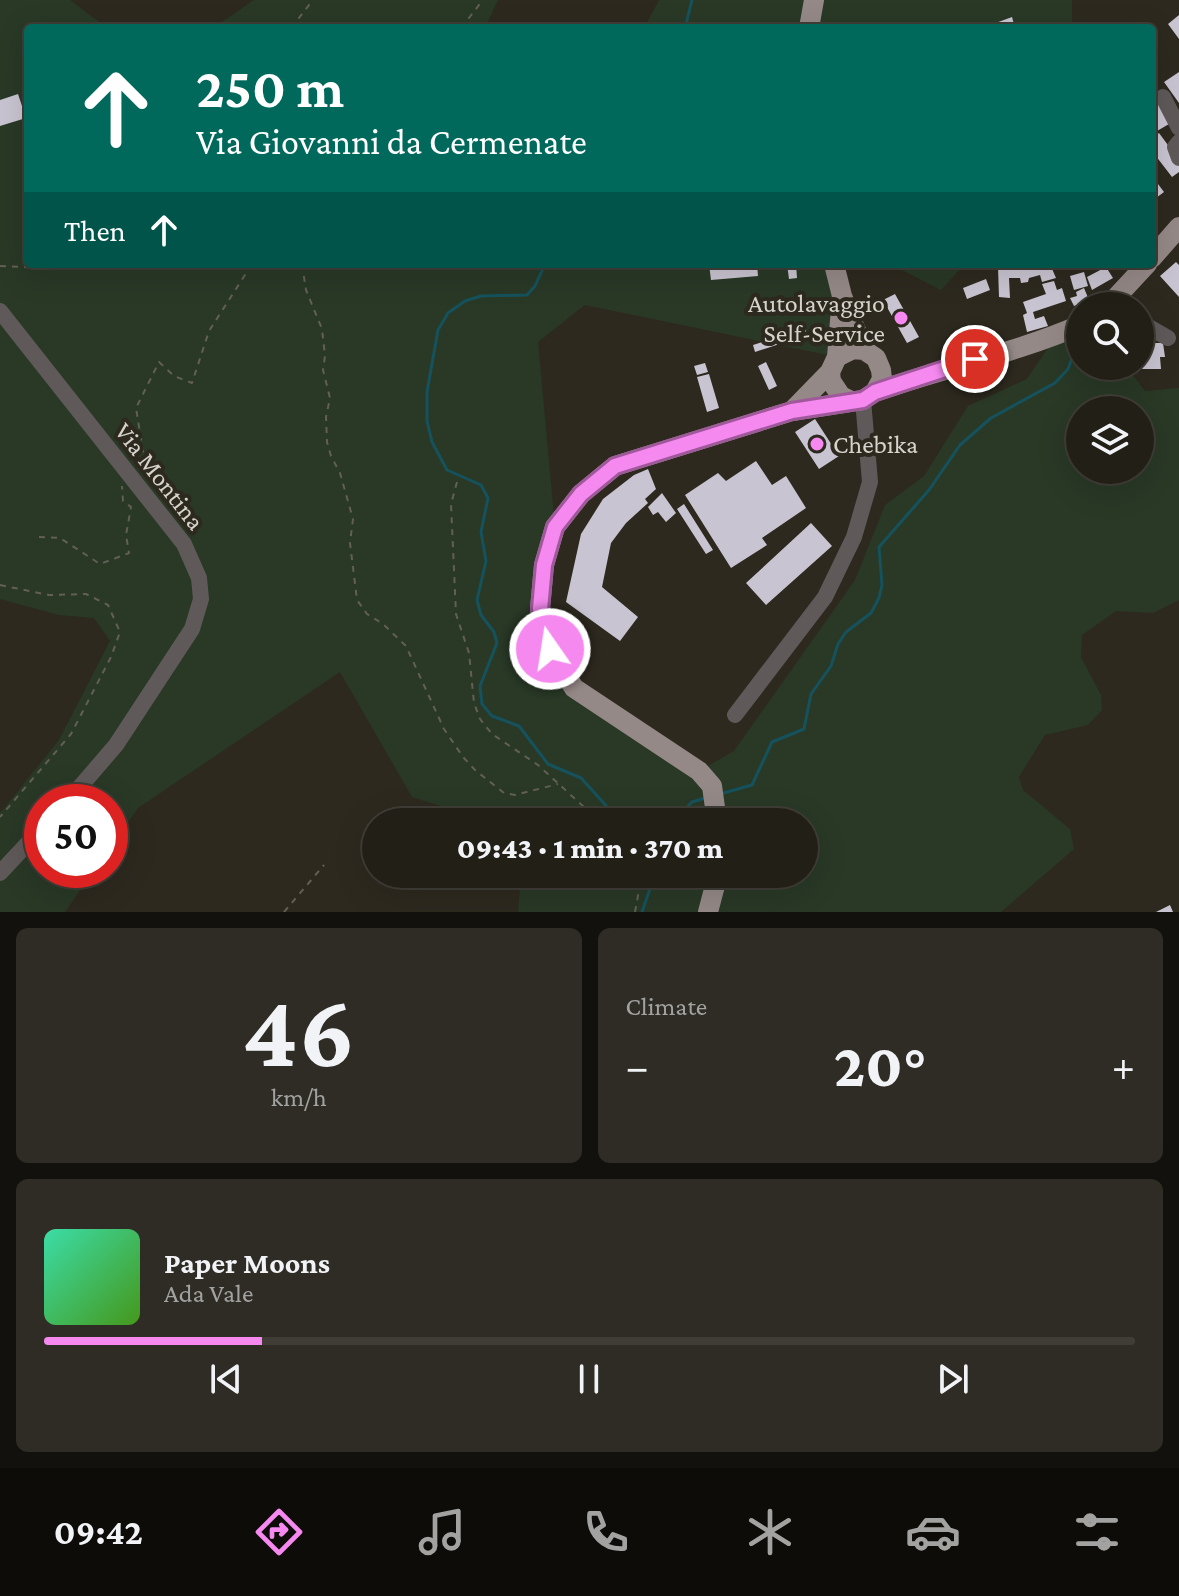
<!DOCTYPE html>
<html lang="en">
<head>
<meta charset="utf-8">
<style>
	:root { --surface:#221f17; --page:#2e2c24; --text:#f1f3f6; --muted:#a2a2a1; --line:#3f3d36; --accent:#f589ef }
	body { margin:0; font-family:"Crimson Pro",serif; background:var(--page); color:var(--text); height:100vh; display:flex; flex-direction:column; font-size:30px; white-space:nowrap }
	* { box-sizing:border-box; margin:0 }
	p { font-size:26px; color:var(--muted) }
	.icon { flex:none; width:44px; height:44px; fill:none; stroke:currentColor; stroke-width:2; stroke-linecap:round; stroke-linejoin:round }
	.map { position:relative; height:912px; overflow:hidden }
	.panel { display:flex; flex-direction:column; gap:16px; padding:16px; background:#13110d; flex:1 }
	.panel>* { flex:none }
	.guide { position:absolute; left:24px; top:24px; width:1132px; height:244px; border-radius:8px; box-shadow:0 8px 32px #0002,0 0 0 2px var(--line); background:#00695c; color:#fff; overflow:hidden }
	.controls { position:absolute; left:1066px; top:292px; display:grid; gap:16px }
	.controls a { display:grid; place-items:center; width:88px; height:88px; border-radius:50%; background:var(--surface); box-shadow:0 8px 32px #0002,0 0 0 2px var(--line); font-size:40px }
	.speed { position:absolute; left:24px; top:784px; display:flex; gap:16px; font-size:40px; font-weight:700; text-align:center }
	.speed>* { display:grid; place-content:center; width:104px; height:104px; border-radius:50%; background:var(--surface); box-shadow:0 8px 32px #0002,0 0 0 2px var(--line); line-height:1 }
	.speed .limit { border:12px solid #d22; background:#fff; color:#111 }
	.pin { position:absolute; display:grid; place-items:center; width:68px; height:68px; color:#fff; margin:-34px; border:4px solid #fff; border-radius:50%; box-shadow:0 2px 8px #0007 }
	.me { position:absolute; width:88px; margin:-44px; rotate:347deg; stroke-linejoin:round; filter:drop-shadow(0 0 6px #0008) }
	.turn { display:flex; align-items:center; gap:28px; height:168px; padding:0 40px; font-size:36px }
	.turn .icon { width:104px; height:104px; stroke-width:2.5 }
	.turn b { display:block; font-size:56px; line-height:68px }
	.then { display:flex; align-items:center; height:76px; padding:0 40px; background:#0003; gap:16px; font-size:30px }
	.big { font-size:60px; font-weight:800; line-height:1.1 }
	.panel .card { flex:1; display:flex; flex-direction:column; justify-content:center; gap:12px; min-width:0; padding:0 28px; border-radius:12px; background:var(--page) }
	.panel .dial { align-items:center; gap:0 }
	.dial b { font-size:104px; line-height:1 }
	.song { display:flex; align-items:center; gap:24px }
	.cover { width:96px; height:96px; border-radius:12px; background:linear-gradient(135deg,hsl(160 70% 55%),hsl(100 70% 35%)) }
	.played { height:8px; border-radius:4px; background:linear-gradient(90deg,var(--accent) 20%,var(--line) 20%) }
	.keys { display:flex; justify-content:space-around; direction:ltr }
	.heat { display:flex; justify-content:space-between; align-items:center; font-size:44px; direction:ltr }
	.panel .tiles { flex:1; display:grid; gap:16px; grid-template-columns:1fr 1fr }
	.card:last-child { grid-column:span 2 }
	.trip { position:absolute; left:362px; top:808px; width:456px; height:80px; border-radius:40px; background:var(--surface); box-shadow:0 8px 32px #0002,0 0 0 2px var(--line); font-weight:800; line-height:80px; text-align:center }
	.tab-bar { display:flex; height:128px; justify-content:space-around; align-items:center; background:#0e0c09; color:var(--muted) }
	.tab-bar .icon { width:56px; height:56px }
	.tab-bar .selected { color:var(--accent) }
	.tab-bar b { font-size:36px; color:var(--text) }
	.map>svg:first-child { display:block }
</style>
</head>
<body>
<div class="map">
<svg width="1179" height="912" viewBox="0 0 1179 912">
	<rect width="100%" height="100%" fill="#2d291f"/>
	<path fill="#293926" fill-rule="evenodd" d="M0,0H70L107,28H28V264H829L837,357L585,305L538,342L555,527L540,609L574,688L699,771L734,751L855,580L885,505L924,476L968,406L1027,379L1056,336L1080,325V366H1126L1145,391L1179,388V600L1153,613L1116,611L1082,635L1081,657L1101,695L1102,710L1088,725L1045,735L1019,777L1023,790L1070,829L1074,849L1001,912H518L521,874H804V822H491L412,797L340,672L138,808L110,848V802H42V870H94L65,912H0V813L59,740L110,641L94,618L59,615L0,599ZM1080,410H1140V470H1080Z
		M254,0H498L485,28H213Z
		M659,0H1072V28H644Z
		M890,264H965L941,290Z"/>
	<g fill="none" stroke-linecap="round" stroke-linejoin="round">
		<path stroke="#15525d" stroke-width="3" d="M685,28L692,0
			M545,264L535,286L527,295L481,296L465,301L448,313L438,330L427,392V421L432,442L447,470L481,485L488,498L481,532L486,561L477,600L481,615L494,632L497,643L480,686L482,704L492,716L519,726L548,764L581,778L621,822
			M720,794L752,785L772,742L804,729L811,694L831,666L838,644L846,632L871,613L879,598L882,585L879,547L929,490L960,445L991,418L1055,383L1068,369L1077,345
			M673,822L692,802L705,798
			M642,912L655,874"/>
	</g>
	<path fill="#c9c4d1" d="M1179,15V39L1168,24Z
		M1012,17L1015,28H982Z
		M1179,72V103L1164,82Z
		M1154,89L1174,121L1152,134V90Z
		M18,94L26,118L0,126V100Z
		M1159,133L1179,160V172L1172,177L1152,151V139Z
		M1152,176L1164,192L1152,201Z
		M1176,262L1179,265V297L1160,276Z
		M709,264H757L758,276L711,280Z
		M787,264H796L797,278L789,279Z
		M1038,264H1050L1056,278L1042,282L1040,275L1029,278L1028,282L1021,283L1020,278H1009L1010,298L999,297L998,267H1030Z
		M1106,267L1113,278L1092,290L1087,277Z
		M1084,272L1088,286L1074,290L1070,276Z
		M986,279L990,290L967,299L963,288Z
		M1054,281L1057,290L1062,288L1066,301L1033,312L1035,319L1044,316L1048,326L1027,332L1023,315L1027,313L1023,302L1046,294L1042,284Z
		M1084,288L1089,300L1074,306L1070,298L1077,296L1076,292Z
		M895,294L919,337L907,343L883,300Z
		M805,329L807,335L755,352L753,345Z
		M1147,338L1149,343H1163L1165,357H1160L1161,369H1140V340Z
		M766,362L777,386L769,390L758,366Z
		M705,363L708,372L697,375L694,366Z
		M709,374L719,408L707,412L697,377Z
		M815,419L839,456L819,469L795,432Z
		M756,461L772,485L786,476L806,508L762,538L767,545L731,568L685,495L718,473L726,481Z
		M648,469L656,489L645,499L648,503L626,523L611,543L602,587L638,617L620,641L566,602L581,534L603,499L634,475Z
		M662,493L676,513L666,522L658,512L653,515L648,507Z
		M684,504L713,550L706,554L677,509Z
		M811,523L832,546L766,605L746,583Z
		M1170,905L1173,912H1156Z"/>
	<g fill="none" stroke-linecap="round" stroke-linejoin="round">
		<path stroke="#635f56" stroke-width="2" stroke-dasharray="6 6" stroke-linecap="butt" d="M291,28L313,0
			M461,28L483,0
			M64,264L91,268L110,264
			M302,264L306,290L322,329L325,356L323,370L330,398L326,417L327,442L331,456L340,473L353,519L350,543L357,600L367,614L383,624L406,646L444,729L463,757L475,770L504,793L515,795L558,784
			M0,266L45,268L44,264
			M147,476L136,408L159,362L174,376L192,383L209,331L252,264
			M457,482L451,504L456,614L469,653L474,703L480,719L492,734L538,765L585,808L595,822
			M39,537L60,538L100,564L129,553L126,535L131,507L123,501L122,486
			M0,585L49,595L86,594L108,605L120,632L111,657L71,734L0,817
			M284,912L324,865
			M635,912L642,874"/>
		<path stroke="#605959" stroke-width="16" d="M1163,97L1179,128
			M1179,142L1175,147L1179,158
			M0,311L184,544L199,578L201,599L192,629L116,745L67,802
			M1140,322L1168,338
			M735,715L825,597L854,537L870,482L863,400
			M0,873L42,828"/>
		<path stroke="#958987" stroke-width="20" d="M809,28L814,0
			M1152,258L1179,227
			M834,264L842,296L864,350
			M842,296L837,357L830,372L831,381L841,396L851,401
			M1108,306L1147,264
			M875,392C942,368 1016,353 1080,325
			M792,411L830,372
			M717,822L712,786L699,771L574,688L550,649L540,609L544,565L555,527L581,494L615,466L792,411L863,400L875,392L882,379L881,370L876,358L864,350L853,349L837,357
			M708,912L718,874"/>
	</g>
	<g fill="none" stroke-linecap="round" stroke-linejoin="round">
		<defs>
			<path id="route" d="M550,649L540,609L544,565L555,527L581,494L615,466L792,411L863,400L875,392L975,359"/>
		</defs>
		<use href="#route" stroke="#9f599b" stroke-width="20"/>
		<use href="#route" stroke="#f589ef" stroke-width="14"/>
	</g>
	<g fill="#f589ef" stroke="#2d291f" stroke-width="3">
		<circle cx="901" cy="318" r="8"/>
		<circle cx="817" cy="444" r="8"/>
	</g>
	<g text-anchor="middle" stroke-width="8" stroke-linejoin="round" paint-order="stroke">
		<g font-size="26" fill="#d5d3cc" stroke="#2d291f" text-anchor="end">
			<text x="885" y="312">Autolavaggio<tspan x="885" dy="30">Self-Service</tspan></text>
			<text x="833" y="453" text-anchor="start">Chebika</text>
		</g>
		<g font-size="26" fill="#d5d3cc" stroke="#2d291f">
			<text transform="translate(160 476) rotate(52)" y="9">Via Montina</text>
		</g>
	</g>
</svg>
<div class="controls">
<a><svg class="icon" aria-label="search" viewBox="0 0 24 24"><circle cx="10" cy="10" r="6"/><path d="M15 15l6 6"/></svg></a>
<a><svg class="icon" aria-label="layers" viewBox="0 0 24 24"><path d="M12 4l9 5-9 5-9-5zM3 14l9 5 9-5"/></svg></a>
</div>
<div class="speed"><div class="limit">50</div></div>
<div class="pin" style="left:975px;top:359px;background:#d93025"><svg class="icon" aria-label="arrive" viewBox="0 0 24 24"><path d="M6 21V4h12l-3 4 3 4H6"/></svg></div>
<svg class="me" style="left:550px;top:649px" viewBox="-20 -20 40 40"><circle r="17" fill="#f589ef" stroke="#fff" stroke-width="3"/><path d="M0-11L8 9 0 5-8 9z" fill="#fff"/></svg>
<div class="trip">09:43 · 1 min · 370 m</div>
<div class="guide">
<div class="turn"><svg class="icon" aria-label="ahead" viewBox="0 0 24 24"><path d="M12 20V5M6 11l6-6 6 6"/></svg><div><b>250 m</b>Via Giovanni da Cermenate</div></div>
<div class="then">Then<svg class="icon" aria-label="ahead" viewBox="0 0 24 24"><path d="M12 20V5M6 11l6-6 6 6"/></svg></div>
</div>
</div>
<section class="panel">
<div class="tiles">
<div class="card dial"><b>46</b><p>km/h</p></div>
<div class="card"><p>Climate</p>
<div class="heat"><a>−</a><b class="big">20°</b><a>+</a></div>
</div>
<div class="card">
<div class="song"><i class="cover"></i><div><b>Paper Moons</b><p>Ada Vale</p></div></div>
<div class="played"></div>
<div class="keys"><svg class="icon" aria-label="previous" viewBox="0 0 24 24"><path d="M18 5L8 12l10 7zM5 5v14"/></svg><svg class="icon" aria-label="pause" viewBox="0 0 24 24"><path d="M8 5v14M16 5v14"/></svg><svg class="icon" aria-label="next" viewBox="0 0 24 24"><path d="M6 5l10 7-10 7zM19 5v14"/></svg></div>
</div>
</div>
</section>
<nav class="tab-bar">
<b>09:42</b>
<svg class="icon selected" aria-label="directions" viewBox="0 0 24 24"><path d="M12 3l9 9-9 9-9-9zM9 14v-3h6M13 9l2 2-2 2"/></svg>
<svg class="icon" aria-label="music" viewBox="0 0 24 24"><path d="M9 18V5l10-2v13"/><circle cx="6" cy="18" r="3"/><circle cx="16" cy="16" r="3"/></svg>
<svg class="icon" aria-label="phone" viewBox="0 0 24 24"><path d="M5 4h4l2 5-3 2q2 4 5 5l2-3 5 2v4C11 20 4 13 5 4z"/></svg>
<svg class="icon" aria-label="climate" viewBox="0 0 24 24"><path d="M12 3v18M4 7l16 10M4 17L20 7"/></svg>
<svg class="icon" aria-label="car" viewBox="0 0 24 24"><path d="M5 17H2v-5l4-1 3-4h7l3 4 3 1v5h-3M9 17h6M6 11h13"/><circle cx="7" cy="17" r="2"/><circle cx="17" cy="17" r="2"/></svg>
<svg class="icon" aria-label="filters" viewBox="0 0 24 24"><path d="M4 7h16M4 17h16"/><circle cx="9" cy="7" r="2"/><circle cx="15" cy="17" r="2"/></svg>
</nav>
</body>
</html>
